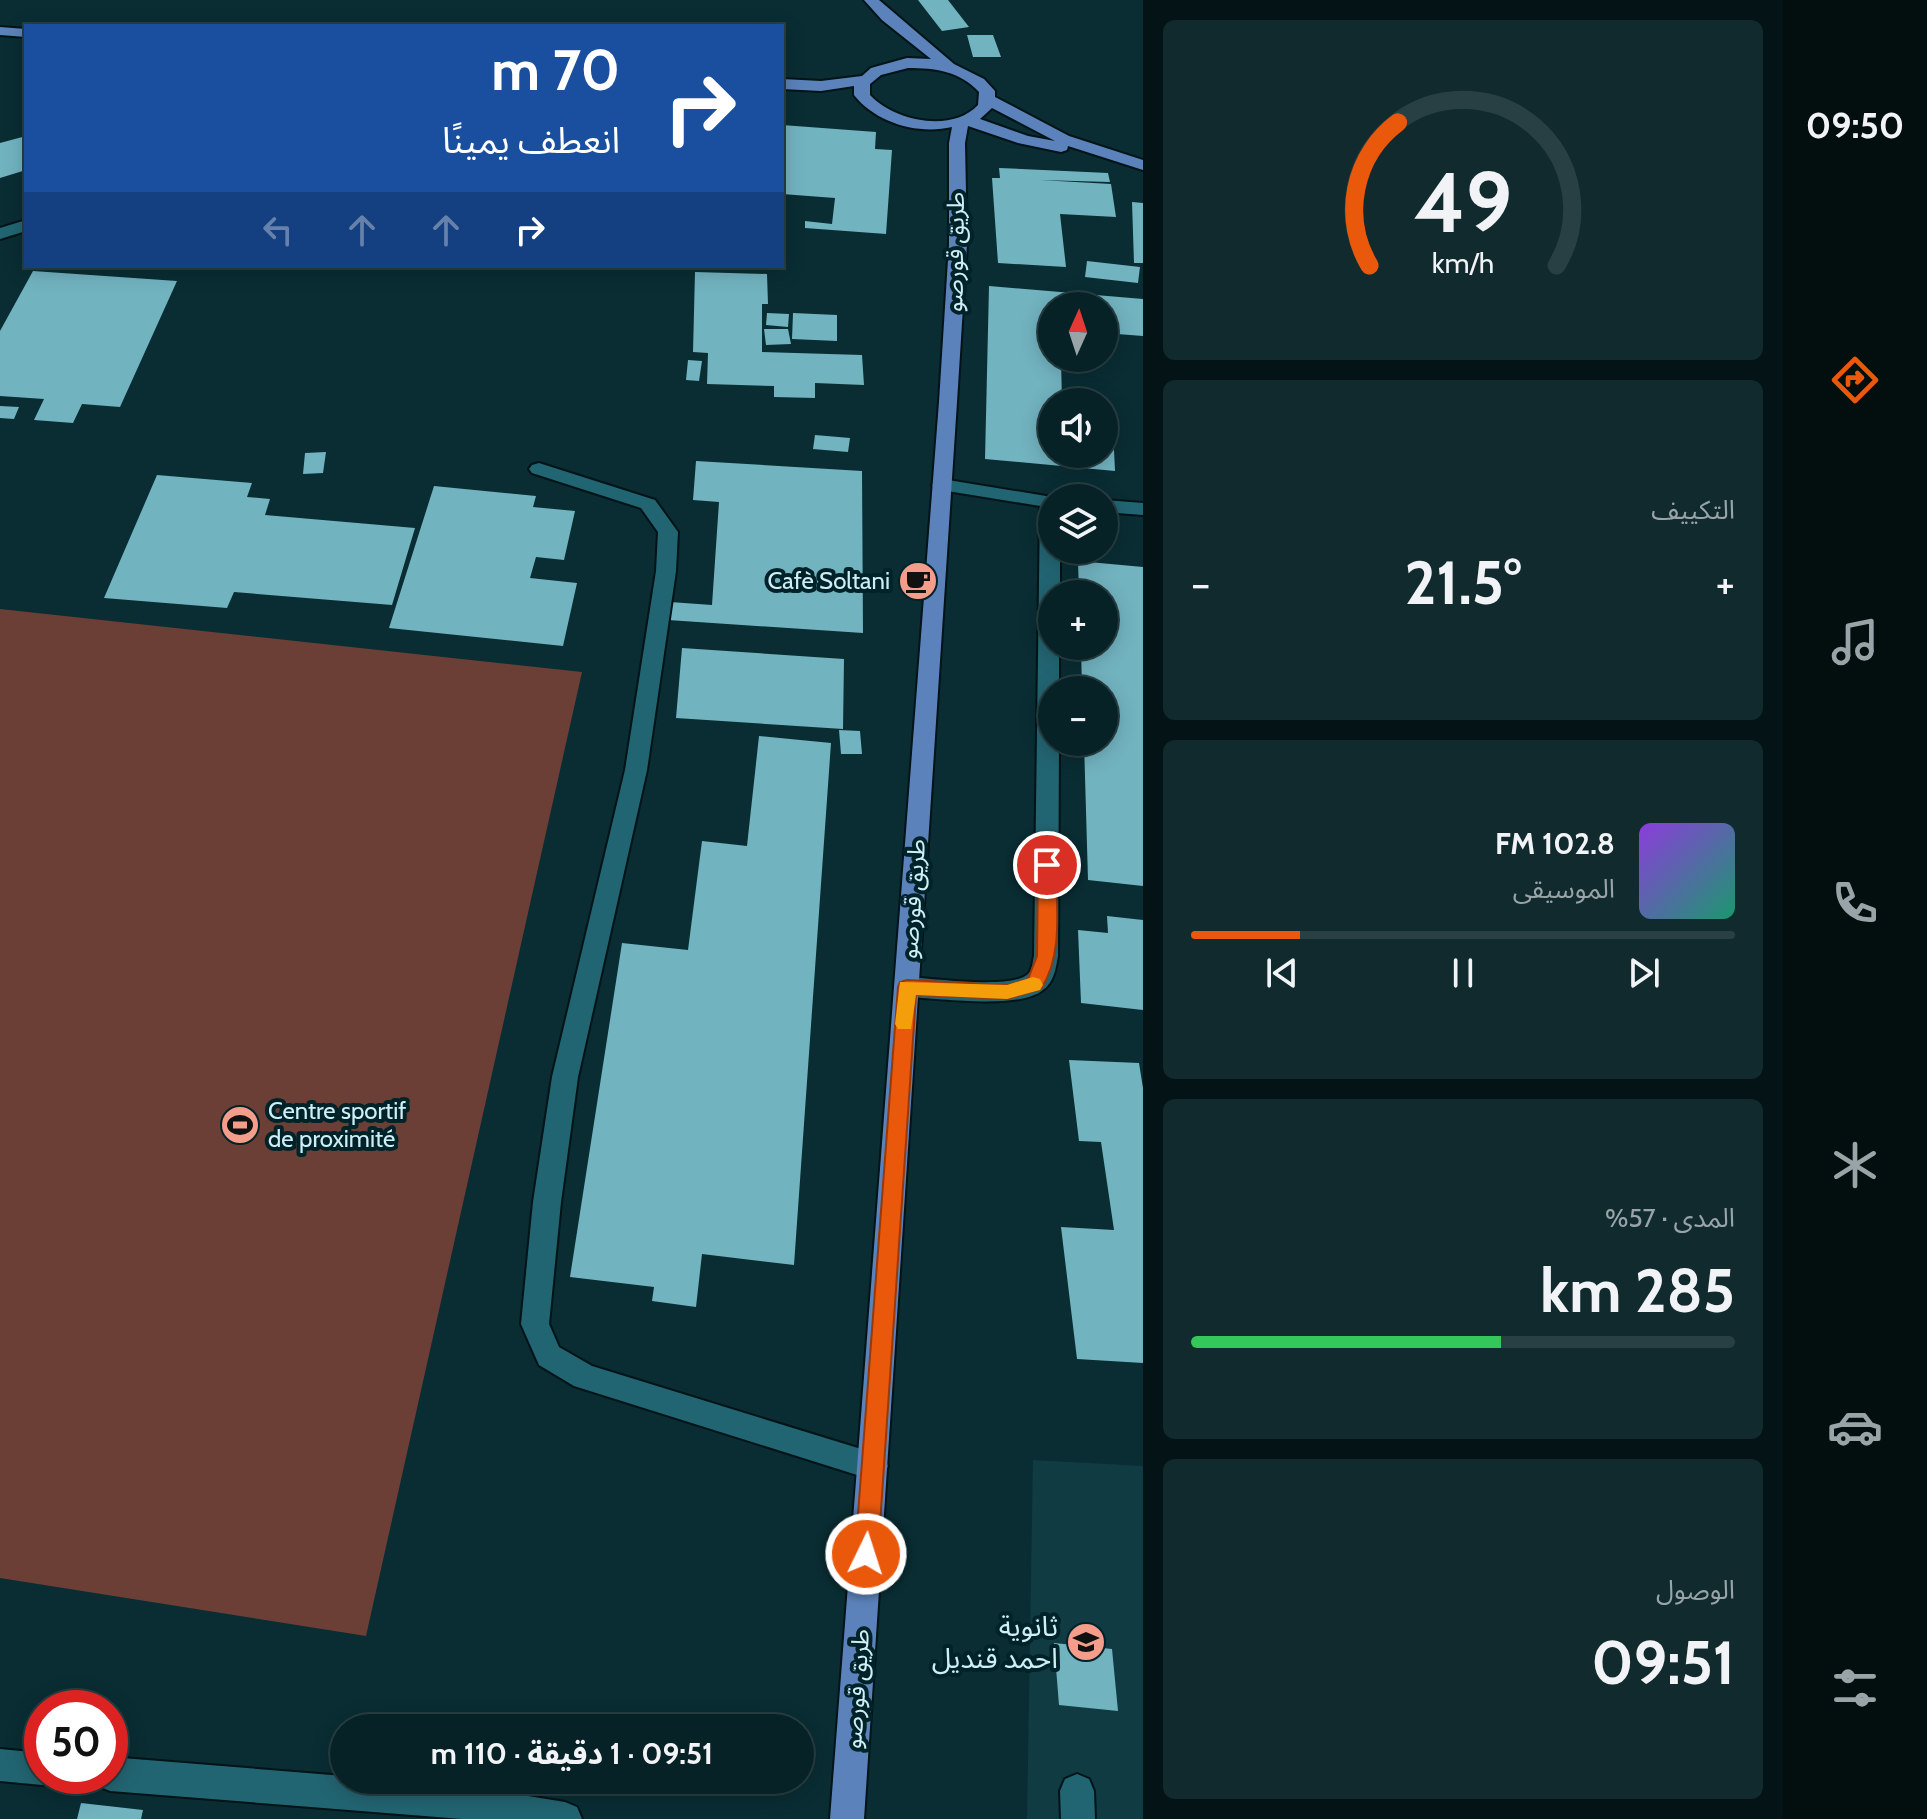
<!DOCTYPE html>
<html lang="ar">
<head>
<meta charset="utf-8">
<style>
	:root { --surface:#072226; --page:#102a2e; --text:#f1f3f6; --muted:#98a4a7; --line:#283f43; --accent:#ea580c }
	body { margin:0; font-family:Cabin,"Noto Sans Arabic",sans-serif; background:var(--page); color:var(--text); direction:rtl; height:100vh; display:flex; flex-direction:column; font-size:30px; white-space:nowrap }
	* { box-sizing:border-box; margin:0 }
	p { font-size:26px; color:var(--muted) }
	.icon { flex:none; width:44px; height:44px; fill:none; stroke:currentColor; stroke-width:2; stroke-linecap:round; stroke-linejoin:round }
	.map { position:relative; flex:1; overflow:hidden; direction:ltr }
	.panel { display:flex; flex-direction:column; gap:20px; padding:20px; background:#041315; width:640px }
	.panel>* { flex:none }
	.hud { position:absolute; left:24px; top:24px; width:760px; height:244px; border-radius:0px; box-shadow:0 4px 20px #0003,0 0 0 2px var(--line); direction:rtl; background:#1a4fa0; color:#fff; overflow:hidden }
	.needle { width:52px; rotate:3deg }
	.tools { position:absolute; left:1038px; top:292px; display:grid; gap:16px }
	.tools a { display:grid; place-items:center; width:80px; height:80px; border-radius:50%; background:var(--surface); box-shadow:0 4px 20px #0003,0 0 0 2px var(--line); font-size:40px }
	.speed { position:absolute; left:24px; top:1690px; display:flex; gap:16px; font-size:40px; font-weight:700; text-align:center }
	.speed>* { display:grid; place-content:center; width:104px; height:104px; border-radius:50%; background:var(--surface); box-shadow:0 4px 20px #0003,0 0 0 2px var(--line); line-height:1 }
	.speed .limit { border:12px solid #d22; background:#fff; color:#111 }
	.pin { position:absolute; display:grid; place-items:center; width:68px; height:68px; color:#fff; margin:-34px; border:4px solid #fff; border-radius:50%; box-shadow:0 2px 8px #0007 }
	.me { position:absolute; width:88px; margin:-44px; rotate:4deg; stroke-linejoin:round; filter:drop-shadow(0 0 6px #0008) }
	.turn { display:flex; align-items:center; gap:28px; height:168px; padding:0 32px; font-size:36px }
	.turn .icon { width:104px; height:104px; stroke-width:2.5 }
	.turn b { display:block; font-size:56px; line-height:68px }
	.lanes { display:flex; align-items:center; height:76px; padding:0 32px; background:#0003; justify-content:center; gap:40px; direction:ltr }
	.lanes .off { opacity:.35 }
	.big { font-size:60px; font-weight:700; line-height:1.1 }
	.panel .tile { flex:1; display:flex; flex-direction:column; justify-content:center; gap:12px; min-width:0; padding:0 28px; border-radius:12px; background:var(--page) }
	.panel .dial { align-items:center; gap:0 }
	.dial svg { height:208px; overflow:visible; fill:none; stroke:var(--line); stroke-width:7; stroke-linecap:round; text-anchor:middle }
	.dial text { fill:var(--text); stroke:none }
	.song { display:flex; align-items:center; gap:24px }
	.cover { width:96px; height:96px; border-radius:12px; background:linear-gradient(135deg,hsl(270 70% 55%),hsl(160 70% 35%)) }
	.played { height:8px; border-radius:4px; background:linear-gradient(90deg,var(--accent) 20%,var(--line) 20%) }
	.keys { display:flex; justify-content:space-around; direction:ltr }
	.heat { display:flex; justify-content:space-between; align-items:center; font-size:44px; direction:ltr }
	.charge { height:12px; border-radius:6px; background:linear-gradient(90deg,#34c759 57%,var(--line) 0) }
	.trip { position:absolute; left:330px; top:1714px; width:484px; height:80px; border-radius:40px; background:var(--surface); box-shadow:0 4px 20px #0003,0 0 0 2px var(--line); font-weight:700; line-height:80px; text-align:center; direction:rtl }
	main { display:flex; flex:1; min-height:0 }
	.menu { display:flex; flex-direction:column; width:144px; justify-content:space-around; align-items:center; background:#030e0f; color:var(--muted) }
	.menu .icon { width:56px; height:56px }
	.menu .active { color:var(--accent) }
	.menu b { font-size:36px; color:var(--text) }
	.map>svg:first-child { display:block }
</style>
</head>
<body>
<main>
<nav class="menu">
<b>09:50</b>
<svg class="icon active" aria-label="directions" viewBox="0 0 24 24"><path d="M12 3l9 9-9 9-9-9zM9 14v-3h6M13 9l2 2-2 2"/></svg>
<svg class="icon" aria-label="music" viewBox="0 0 24 24"><path d="M9 18V5l10-2v13"/><circle cx="6" cy="18" r="3"/><circle cx="16" cy="16" r="3"/></svg>
<svg class="icon" aria-label="phone" viewBox="0 0 24 24"><path d="M5 4h4l2 5-3 2q2 4 5 5l2-3 5 2v4C11 20 4 13 5 4z"/></svg>
<svg class="icon" aria-label="climate" viewBox="0 0 24 24"><path d="M12 3v18M4 7l16 10M4 17L20 7"/></svg>
<svg class="icon" aria-label="car" viewBox="0 0 24 24"><path d="M5 17H2v-5l4-1 3-4h7l3 4 3 1v5h-3M9 17h6M6 11h13"/><circle cx="7" cy="17" r="2"/><circle cx="17" cy="17" r="2"/></svg>
<svg class="icon" aria-label="filters" viewBox="0 0 24 24"><path d="M4 7h16M4 17h16"/><circle cx="9" cy="7" r="2"/><circle cx="15" cy="17" r="2"/></svg>
</nav>
<section class="panel">
<div class="tile dial"><svg viewBox="0 0 100 80">
<path d="M14 69A42 42 0 1 1 86 69"/>
<path d="M14 69A42 42 0 0 1 25 14" stroke="#ea580c"/>
<text x="50" y="56" font-size="32" font-weight="700">49</text>
<text x="50" y="72" font-size="11">km/h</text>
</svg></div>
<div class="tile"><p>التكييف</p>
<div class="heat"><a>−</a><b class="big">21.5°</b><a>+</a></div>
</div>
<div class="tile">
<div class="song"><i class="cover"></i><div><b>102.8 FM</b><p>الموسيقى</p></div></div>
<div class="played"></div>
<div class="keys"><svg class="icon" aria-label="previous" viewBox="0 0 24 24"><path d="M18 5L8 12l10 7zM5 5v14"/></svg><svg class="icon" aria-label="pause" viewBox="0 0 24 24"><path d="M8 5v14M16 5v14"/></svg><svg class="icon" aria-label="next" viewBox="0 0 24 24"><path d="M6 5l10 7-10 7zM19 5v14"/></svg></div>
</div>
<div class="tile"><p>المدى · 57%</p><b class="big">285 km</b><div class="charge"></div></div>
<div class="tile"><p>الوصول</p><b class="big">09:51</b></div>
</section>
<div class="map">
<svg width="1143" height="1819" viewBox="0 0 1143 1819">
	<rect width="100%" height="100%" fill="#092d33"/>
	<path fill="#103b43" d="M1033,1460L1143,1466V1819H1027Z"/>
	<path fill="#6b3f36" d="M0,609L582,672L366,1636L0,1578Z"/>
	<path fill="#72b3c0" d="M918,0H948L969,27L942,31Z
		M967,35H993L1001,57H973Z
		M782,125L876,132L875,149L892,150L886,234L805,228V221L832,224L835,198L782,194Z
		M26,136V170L0,178V143Z
		M999,168L1108,173L1110,182L1040,180L1111,184L1116,217L1060,214L1066,267L998,263L992,178H1000Z
		M1132,202L1143,203V263H1134Z
		M1087,261L1140,267L1138,283L1085,277Z
		M33,271L177,281L120,407L82,404L73,423L34,420L44,399L0,396V331Z
		M695,272L767,274L768,304H762V352L862,355L864,385L815,383V398L774,397V386L707,384L708,353L693,352Z
		M989,286L1143,299V336L1104,333V306H1052V358H1061L1062,402H1052V454H1104V429H1113L1115,471L985,459Z
		M767,313L789,314L788,327L766,325Z
		M793,313L837,315V341L792,339Z
		M764,329H788L791,344L766,345Z
		M688,360L702,361L699,381L686,380Z
		M0,406L19,407L14,419L0,418Z
		M815,435L850,438L848,452L813,449Z
		M326,452L323,473L303,474L305,453Z
		M696,461L862,471L863,633L668,620L670,602L712,605L719,502L693,500Z
		M157,475L252,483L247,497L270,499L265,515L415,528L392,605L234,592L227,608L104,598Z
		M434,486L536,496L533,507L575,511L564,560L536,557L530,578L577,583L563,646L389,628Z
		M1078,561L1143,567V886L1088,880L1084,742H1104V690H1082L1081,646H1104V594H1079Z
		M682,648L844,659L843,729L676,718Z
		M839,730L860,731L862,754H841Z
		M759,736L831,743L794,1265L702,1254L696,1307L652,1301L654,1287L570,1277L622,943L688,950L702,841L747,846Z
		M1107,916L1143,920V1010L1081,1003L1078,930L1108,933Z
		M1069,1060L1139,1063L1143,1088V1363L1077,1359L1061,1227L1114,1230L1101,1142L1079,1141Z
		M1054,1643L1112,1649L1118,1711L1059,1705Z
		M81,1803L143,1810L141,1819H77Z"/>
	<g fill="none" stroke-linecap="round" stroke-linejoin="round">
		<defs>
			<path id="minor" d="M26,220V231L0,239V228Z
				M539,463L655,500L678,532L676,571L647,770L578,1077L561,1202L549,1324L559,1347L592,1366L884,1456L888,1466L884,1476L873,1480L574,1386L539,1365L521,1324L533,1202L552,1077L625,770L656,571L658,532L641,508L532,473L529,469L532,465Z
				M942,479L1058,498H1052V550H1060V594H1052V646H1059V690H1052V742H1059L1058,956C1056,968 1054,982 1043,990C1019,1010 938,998 907,997L898,994L895,987L898,980L907,977C931,978 1012,990 1028,974C1033,969 1032,963 1034,956L1040,506L935,489L932,485Z
				M1104,500L1143,503V515L1104,512Z
				M0,1749L42,1753V1776H56L54,1781L42,1785L0,1781Z
				M110,1757L344,1776V1780L454,1784L565,1802L577,1807L582,1819H462L110,1791L98,1786L94,1776H110Z
				M1077,1774L1089,1779L1094,1791L1095,1819H1061L1060,1791L1065,1779Z"/>
			<path id="major" d="M864,0H879L954,64L984,79L995,91V97L1069,136L1143,160V170L1068,146L1067,150L1061,152L1018,143L968,126L965,143L967,244L957,402L864,1819H830L939,402L949,244V143L952,127C918,135 876,123 854,95V86L821,91L782,89V79L821,81L862,76L871,68L907,58L931,59L882,20ZM908,68C935,68 960,71 979,92L978,105C951,134 893,120 870,95V84L881,75ZM992,108L1055,141L1028,136L980,119Z
				M0,27L26,29V37L0,35Z"/>
		</defs>
		<use href="#minor" stroke="#021417" stroke-width="4"/>
		<use href="#major" stroke="#021417" stroke-width="4"/>
		<use href="#minor" fill="#226572" fill-rule="evenodd"/>
		<use href="#major" fill="#5b82ba" fill-rule="evenodd"/>
	</g>
	<path fill="#ea580c" stroke="#983908" stroke-width="2" d="M1047,858L1056,865C1056,906 1064,954 1041,989L1007,999L916,995L878,1554L874,1562L866,1566L858,1562L855,1554L898,987L900,982L907,980L1007,985L1028,979L1037,956L1038,865Z"/>
	<path fill="#f59e0b" d="M1033,977L1040,979L1043,985L1040,990L1007,999L916,995L911,1029H898L895,1024L900,982L1007,985Z"/>
	<defs>
		<symbol id="cafe-disc" viewBox="-11 -11 22 22"><circle r="9.5" fill="#f49d8b" stroke="#002329"/><path d="M-5.5-4.5H6V0H3Q3 3.5 0 3.5H-2.5Q-5.5 3.5-5.5 0ZM3-3.2v2h1.7v-2ZM-6 4.5H4V6H-6Z" fill="#111"/></symbol>
		<symbol id="stadium-disc" viewBox="-11 -11 22 22"><circle r="9.5" fill="#f49d8b" stroke="#002329"/><path d="M0-5a6.5 5 0 1 0 0 10a6.5 5 0 1 0 0-10ZM-3.5-1.8h7v3.6h-7Z" fill="#111"/></symbol>
		<symbol id="school-disc" viewBox="-11 -11 22 22"><circle r="9.5" fill="#f49d8b" stroke="#002329"/><path d="M0-5L7-2L0 1L-7-2ZM-4 1L0 2.5L4 1V4Q0 6-4 4Z" fill="#111"/></symbol>
	</defs>
	<g fill-rule="evenodd">
		<use href="#cafe-disc" x="896" y="559" width="44" height="44"/>
		<use href="#stadium-disc" x="218" y="1103" width="44" height="44"/>
		<use href="#school-disc" x="1064" y="1620" width="44" height="44"/>
	</g>
	<g text-anchor="middle" stroke-width="8" stroke-linejoin="round" paint-order="stroke">
		<g font-size="24" fill="#cfeff6" stroke="#002329">
			<text transform="translate(955 252) rotate(-89)" y="8">طريق قورصو</text>
			<text transform="translate(913 899) rotate(-86)" y="8">طريق قورصو</text>
			<text transform="translate(857 1689) rotate(-86)" y="8">طريق قورصو</text>
		</g>
		<g font-size="24" fill="#cfeff6" stroke="#002329" text-anchor="end">
			<text x="890" y="589">Cafè Soltani</text>
			<text x="268" y="1119" text-anchor="start">Centre sportif<tspan x="268" dy="28">de proximité</tspan></text>
		</g>
		<g font-size="28" fill="#cfeff6" stroke="#002329" text-anchor="end">
			<text x="1058" y="1636">ثانوية<tspan x="1058" dy="32">احمد قنديل</tspan></text>
		</g>
	</g>
</svg>
<div class="tools">
<a><svg class="needle" viewBox="-14 -14 28 28"><path d="M0-13l5 13h-10z" fill="#e53935"/><path d="M0 13l5-13h-10z" fill="#98a4a7"/></svg></a>
<a><svg class="icon" aria-label="sound" viewBox="0 0 24 24"><path d="M4 9h4l5-4v14l-5-4H4zM17 9q2 3 0 6"/></svg></a>
<a><svg class="icon" aria-label="layers" viewBox="0 0 24 24"><path d="M12 4l9 5-9 5-9-5zM3 14l9 5 9-5"/></svg></a>
<a>+</a>
<a>−</a>
</div>
<div class="speed"><div class="limit">50</div></div>
<div class="pin" style="left:1047px;top:865px;background:#d93025"><svg class="icon" aria-label="arrive" viewBox="0 0 24 24"><path d="M6 21V4h12l-3 4 3 4H6"/></svg></div>
<svg class="me" style="left:866px;top:1554px" viewBox="-20 -20 40 40"><circle r="17" fill="#ea580c" stroke="#fff" stroke-width="3"/><path d="M0-11L8 9 0 5-8 9z" fill="#fff"/></svg>
<div class="trip">09:51 · 1 دقيقة · 110 m</div>
<div class="hud">
<div class="turn"><svg class="icon" aria-label="right" viewBox="0 0 24 24"><path d="M7 20v-9h11M14 6l5 5-5 5"/></svg><div><b>70 m</b>انعطف يمينًا</div></div>
<div class="lanes"><svg class="icon off" aria-label="left" viewBox="0 0 24 24"><path d="M17 20v-9H6M10 6l-5 5 5 5"/></svg><svg class="icon off" aria-label="ahead" viewBox="0 0 24 24"><path d="M12 20V5M6 11l6-6 6 6"/></svg><svg class="icon off" aria-label="ahead" viewBox="0 0 24 24"><path d="M12 20V5M6 11l6-6 6 6"/></svg><svg class="icon" aria-label="right" viewBox="0 0 24 24"><path d="M7 20v-9h11M14 6l5 5-5 5"/></svg></div>
</div>
</div>
</main>
</body>
</html>
